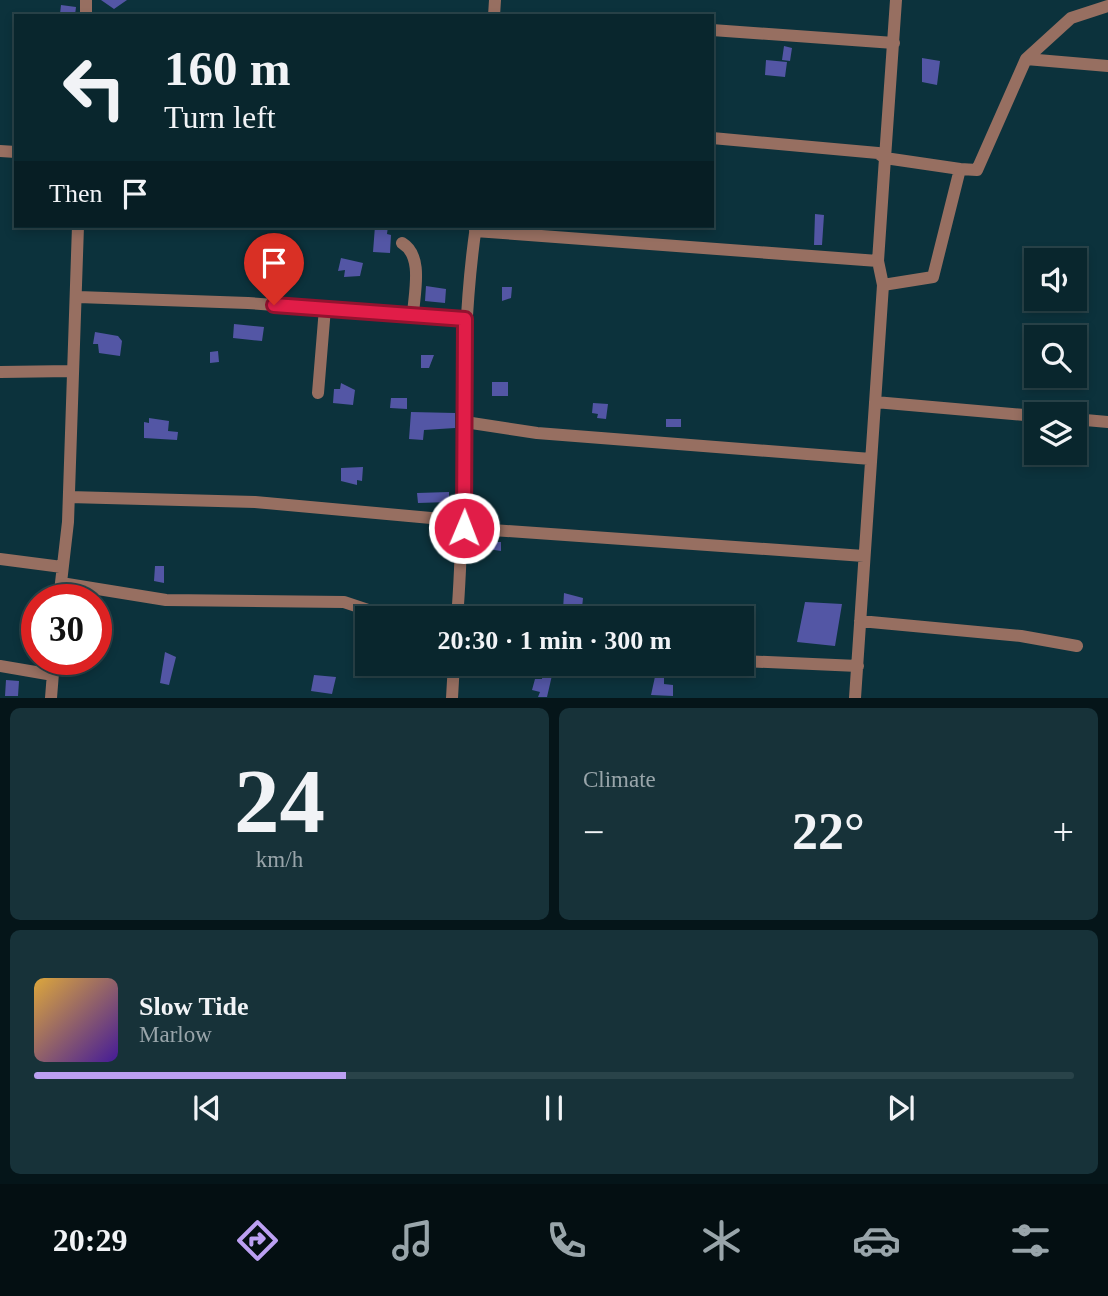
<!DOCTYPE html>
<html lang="en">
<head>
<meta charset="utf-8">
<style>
	:root { --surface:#09262d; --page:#173239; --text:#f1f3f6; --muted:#99a5aa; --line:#294349; --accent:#bca0f2 }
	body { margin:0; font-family:"Times New Roman",serif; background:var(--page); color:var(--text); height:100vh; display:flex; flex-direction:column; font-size:26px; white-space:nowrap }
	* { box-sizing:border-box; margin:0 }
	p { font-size:23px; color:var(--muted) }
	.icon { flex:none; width:38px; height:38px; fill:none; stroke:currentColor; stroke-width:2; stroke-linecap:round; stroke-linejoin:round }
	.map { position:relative; height:698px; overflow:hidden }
	.details { display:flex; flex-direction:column; gap:10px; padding:10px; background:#051519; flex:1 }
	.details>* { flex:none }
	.banner { position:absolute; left:14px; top:14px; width:700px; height:214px; border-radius:0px; box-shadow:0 4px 10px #0003,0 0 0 2px var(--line); background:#09262d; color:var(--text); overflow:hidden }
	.buttons { position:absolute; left:1024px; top:248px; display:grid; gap:14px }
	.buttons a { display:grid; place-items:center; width:63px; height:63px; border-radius:0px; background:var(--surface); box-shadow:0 4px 10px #0003,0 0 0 2px var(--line); font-size:35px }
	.speed { position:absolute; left:21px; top:584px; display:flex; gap:14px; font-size:35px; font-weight:700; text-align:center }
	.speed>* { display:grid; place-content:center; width:91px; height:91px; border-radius:50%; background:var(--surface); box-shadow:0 4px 10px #0003,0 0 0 2px var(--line); line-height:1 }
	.speed .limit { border:10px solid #d22; background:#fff; color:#111 }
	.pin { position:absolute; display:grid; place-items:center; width:60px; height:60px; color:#fff; margin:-72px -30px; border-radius:50% 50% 50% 0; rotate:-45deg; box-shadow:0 0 7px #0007 }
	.pin .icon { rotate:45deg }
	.me { position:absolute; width:77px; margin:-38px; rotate:1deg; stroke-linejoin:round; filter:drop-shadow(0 0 5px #0008) }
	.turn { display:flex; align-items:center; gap:24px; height:147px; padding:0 35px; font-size:32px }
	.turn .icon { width:91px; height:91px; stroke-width:2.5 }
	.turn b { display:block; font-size:49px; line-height:60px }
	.then { display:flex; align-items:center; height:66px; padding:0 35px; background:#0003; gap:14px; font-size:26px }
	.big { font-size:52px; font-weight:600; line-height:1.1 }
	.details .tile { flex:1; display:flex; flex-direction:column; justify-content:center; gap:10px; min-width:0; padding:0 24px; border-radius:10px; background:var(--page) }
	.details .dial { align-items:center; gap:0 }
	.dial b { font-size:91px; line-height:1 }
	.song { display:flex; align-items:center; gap:21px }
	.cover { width:84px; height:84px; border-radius:10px; background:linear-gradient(135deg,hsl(40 70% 55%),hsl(260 70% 35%)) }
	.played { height:7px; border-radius:4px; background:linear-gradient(90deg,var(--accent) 30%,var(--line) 30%) }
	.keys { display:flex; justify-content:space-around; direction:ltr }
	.heat { display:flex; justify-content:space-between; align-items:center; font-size:38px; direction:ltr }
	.details .tiles { flex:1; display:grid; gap:10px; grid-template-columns:1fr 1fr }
	.tile:last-child { grid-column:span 2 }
	.trip { position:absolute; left:355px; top:606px; width:399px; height:70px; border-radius:0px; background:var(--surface); box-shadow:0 4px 10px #0003,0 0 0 2px var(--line); font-weight:600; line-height:70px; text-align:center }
	.tab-bar { display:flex; height:112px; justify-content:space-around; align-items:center; background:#040f12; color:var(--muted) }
	.tab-bar .icon { width:49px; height:49px }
	.tab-bar .current { color:var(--accent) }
	.tab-bar b { font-size:32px; color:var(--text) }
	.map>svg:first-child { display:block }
</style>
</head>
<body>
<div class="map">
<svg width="1108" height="698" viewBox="0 0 1108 698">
	<rect width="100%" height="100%" fill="#0c323c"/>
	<path fill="#5356a5" d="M101,0H127L114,9Z
		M61,5L76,7L75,15L60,14Z
		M784,46L792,48L790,61L782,60Z
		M922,58L940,61L937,85L922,82Z
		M766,60L787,62L785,77L765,75Z
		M815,214L824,215L822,245H814Z
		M375,226H388L387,234L391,235L390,253L373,252Z
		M341,258L363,263L360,276L344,277L345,270L338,271Z
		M426,286L446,289L445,303L425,301Z
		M502,287H512L511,298L502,301Z
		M234,324L264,327L262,341L233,338Z
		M95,332L118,336L122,341L120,356L99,353L98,344H93Z
		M218,351L219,362L210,363V352Z
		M421,355H434L429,368H421Z
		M492,382H508V396H492Z
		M341,383L355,390L353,405L333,403L334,389H340Z
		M391,398H407V409L390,408Z
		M593,403L608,404L606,419L597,418L598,414L592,413Z
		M411,412L455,413V428L424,430L423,440L409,439Z
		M149,418L169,421L168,431L178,432L177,440L144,438V422L149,423Z
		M666,419H681V427H666Z
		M363,467L362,481L357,480V485L341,481V468Z
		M449,492V502L418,503L417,493Z
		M488,542H501V551L488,549Z
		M155,566H164V583L154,581Z
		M564,593L583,598L582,608L563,610Z
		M805,602L842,604L835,646L797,642Z
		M165,652L176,657L169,685L160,683Z
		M543,663H553V671L547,697H538L540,692L532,690L535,679H542Z
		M656,672L664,673V684L673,685V696L651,695Z
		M314,675L336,677L332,694L311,691Z
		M6,680L19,681L18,696H5Z"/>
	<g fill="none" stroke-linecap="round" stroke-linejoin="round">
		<path stroke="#976f61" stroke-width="12" d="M896,0L885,158L960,169
			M86,16V0
			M494,16L495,0
			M712,30L894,43
			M1026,59L1108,66
			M712,138L878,153L885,158L878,261L883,285L855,698
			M0,151L16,152
			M475,231L878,261
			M402,243C424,256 414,293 413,315
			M883,285L933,277L960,169L977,170L1026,59L1071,18L1108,6
			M78,297L248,303L465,319
			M0,372L72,371
			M318,393L325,308
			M875,402L1036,416
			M1074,419L1108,422
			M465,422L537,433L871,459
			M69,497L255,502L464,521
			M464,528L864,556
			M0,559L62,567
			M61,583L166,600L344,602L371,611L393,610L427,618
			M59,600L68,522L78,226
			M457,618C468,487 457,355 476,226
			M860,621L1021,636L1077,646
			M742,661L858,666
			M0,666L53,675
			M51,698L54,660
			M452,698L454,663"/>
	</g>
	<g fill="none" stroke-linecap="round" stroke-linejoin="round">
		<defs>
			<path id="route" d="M274,305L465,319L464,528"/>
		</defs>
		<use href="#route" stroke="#92132f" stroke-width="18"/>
		<use href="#route" stroke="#e11d48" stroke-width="12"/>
	</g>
</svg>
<div class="buttons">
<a><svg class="icon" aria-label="sound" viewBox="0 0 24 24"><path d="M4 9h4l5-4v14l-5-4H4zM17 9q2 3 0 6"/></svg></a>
<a><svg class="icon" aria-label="search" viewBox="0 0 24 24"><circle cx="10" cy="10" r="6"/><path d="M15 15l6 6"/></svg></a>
<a><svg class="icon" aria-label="layers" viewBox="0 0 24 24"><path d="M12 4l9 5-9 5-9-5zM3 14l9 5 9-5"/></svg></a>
</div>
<div class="speed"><div class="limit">30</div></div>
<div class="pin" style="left:274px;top:305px;background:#d93025"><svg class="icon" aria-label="arrive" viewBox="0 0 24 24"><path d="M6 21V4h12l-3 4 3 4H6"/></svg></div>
<svg class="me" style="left:464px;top:528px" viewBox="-20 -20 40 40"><circle r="17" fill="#e11d48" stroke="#fff" stroke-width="3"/><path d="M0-11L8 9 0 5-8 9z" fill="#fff"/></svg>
<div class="trip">20:30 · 1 min · 300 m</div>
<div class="banner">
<div class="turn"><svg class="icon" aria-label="left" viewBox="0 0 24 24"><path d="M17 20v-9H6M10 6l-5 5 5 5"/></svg><div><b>160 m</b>Turn left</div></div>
<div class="then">Then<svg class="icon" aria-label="arrive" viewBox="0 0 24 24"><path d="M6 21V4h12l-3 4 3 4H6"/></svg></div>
</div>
</div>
<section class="details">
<div class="tiles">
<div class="tile dial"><b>24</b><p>km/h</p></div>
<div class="tile"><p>Climate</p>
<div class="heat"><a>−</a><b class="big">22°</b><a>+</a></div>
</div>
<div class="tile">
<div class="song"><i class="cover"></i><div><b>Slow Tide</b><p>Marlow</p></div></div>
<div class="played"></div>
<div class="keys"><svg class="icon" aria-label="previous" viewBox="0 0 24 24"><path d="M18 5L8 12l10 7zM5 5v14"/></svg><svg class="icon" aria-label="pause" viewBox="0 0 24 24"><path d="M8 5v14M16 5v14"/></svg><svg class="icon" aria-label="next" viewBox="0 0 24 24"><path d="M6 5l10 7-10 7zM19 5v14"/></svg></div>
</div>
</div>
</section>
<nav class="tab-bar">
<b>20:29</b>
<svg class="icon current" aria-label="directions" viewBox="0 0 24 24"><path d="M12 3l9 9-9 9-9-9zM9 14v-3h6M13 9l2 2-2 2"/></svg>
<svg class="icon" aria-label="music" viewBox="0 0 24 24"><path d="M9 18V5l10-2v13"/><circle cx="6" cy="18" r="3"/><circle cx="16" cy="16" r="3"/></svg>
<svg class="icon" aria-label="phone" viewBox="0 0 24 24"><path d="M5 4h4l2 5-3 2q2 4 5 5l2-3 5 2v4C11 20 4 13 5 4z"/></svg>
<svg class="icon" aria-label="climate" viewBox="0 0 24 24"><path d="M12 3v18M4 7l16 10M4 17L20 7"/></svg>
<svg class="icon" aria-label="car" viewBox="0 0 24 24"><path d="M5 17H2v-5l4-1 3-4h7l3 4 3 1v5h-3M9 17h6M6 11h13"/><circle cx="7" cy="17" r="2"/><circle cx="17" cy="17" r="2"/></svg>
<svg class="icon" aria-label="filters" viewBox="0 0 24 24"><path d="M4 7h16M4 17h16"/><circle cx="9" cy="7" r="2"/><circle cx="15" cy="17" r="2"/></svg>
</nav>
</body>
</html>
